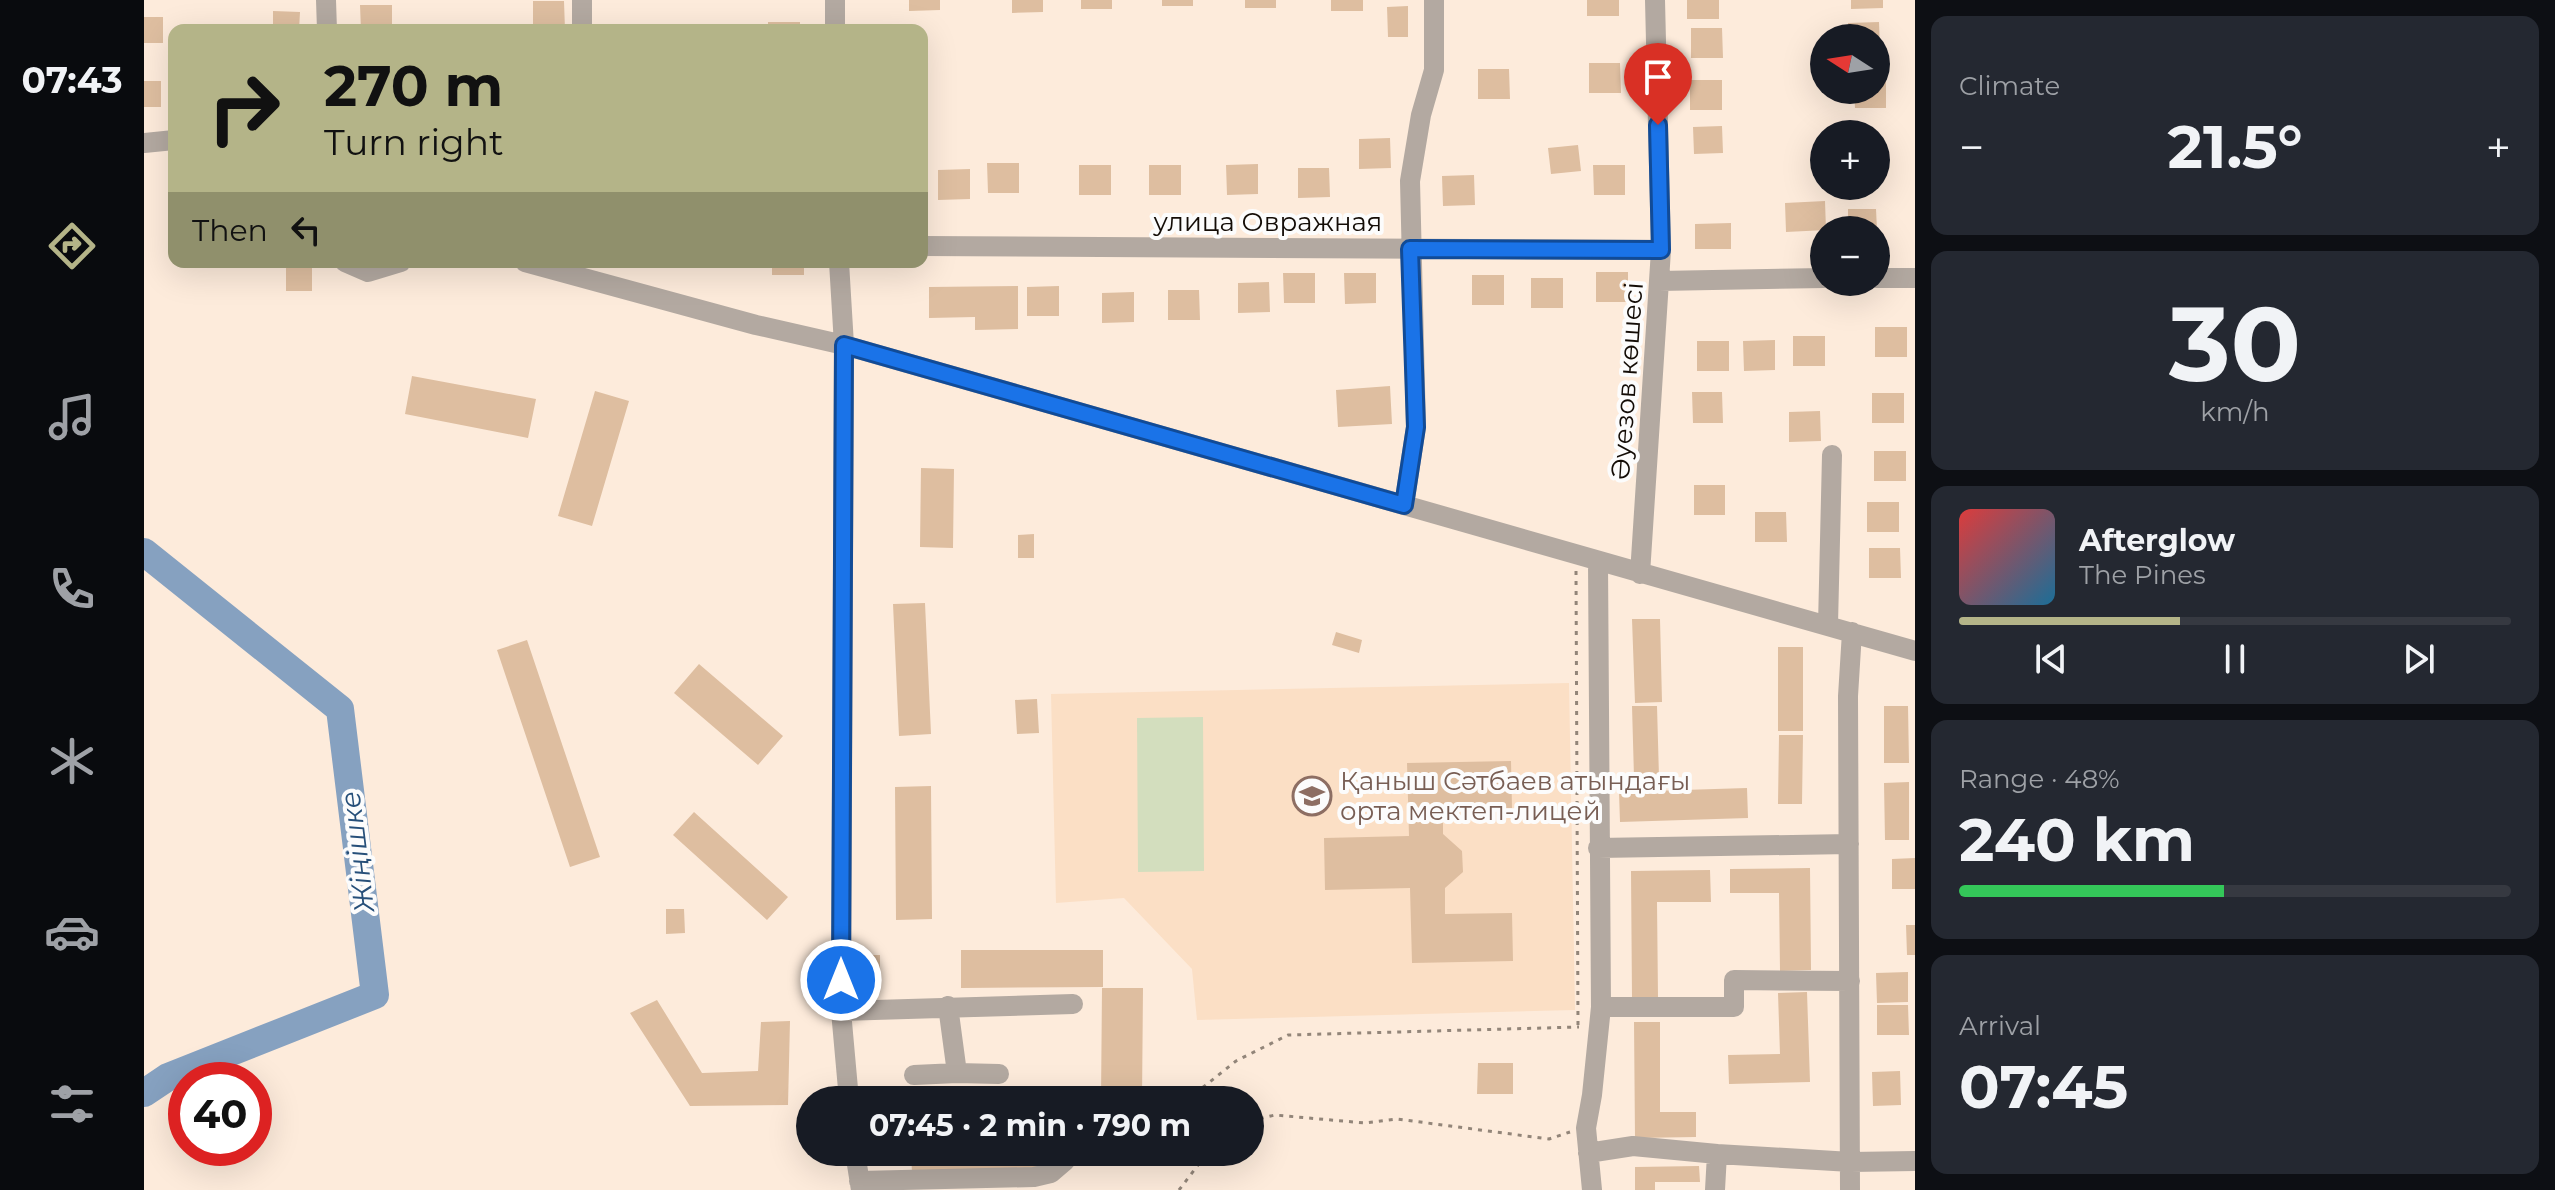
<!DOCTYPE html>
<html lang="en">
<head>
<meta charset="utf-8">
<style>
	:root { --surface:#171b24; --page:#242831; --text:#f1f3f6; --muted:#9ea1a6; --line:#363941; --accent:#b4b488 }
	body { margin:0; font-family:Montserrat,sans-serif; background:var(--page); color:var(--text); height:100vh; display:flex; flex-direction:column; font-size:30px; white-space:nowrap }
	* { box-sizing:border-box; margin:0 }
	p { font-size:26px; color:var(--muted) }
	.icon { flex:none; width:44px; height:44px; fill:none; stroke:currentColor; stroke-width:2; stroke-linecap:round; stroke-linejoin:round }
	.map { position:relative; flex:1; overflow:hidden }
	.panel { display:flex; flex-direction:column; gap:16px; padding:16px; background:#0d0f14; width:640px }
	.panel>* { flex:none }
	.top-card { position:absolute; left:24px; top:24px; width:760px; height:244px; border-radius:16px; box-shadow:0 8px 32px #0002; background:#b4b488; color:#111; overflow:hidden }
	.needle { width:52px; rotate:282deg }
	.buttons { position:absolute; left:1666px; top:24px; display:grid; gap:16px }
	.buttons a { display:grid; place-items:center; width:80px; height:80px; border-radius:50%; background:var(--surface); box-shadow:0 8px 32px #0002; font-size:40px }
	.speed { position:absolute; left:24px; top:1062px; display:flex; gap:16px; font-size:40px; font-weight:700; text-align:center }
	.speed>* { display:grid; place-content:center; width:104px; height:104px; border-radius:50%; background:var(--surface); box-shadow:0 8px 32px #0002; line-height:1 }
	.speed .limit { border:12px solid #d22; background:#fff; color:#111 }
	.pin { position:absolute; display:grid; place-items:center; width:68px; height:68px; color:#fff; margin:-82px -34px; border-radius:50% 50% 50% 0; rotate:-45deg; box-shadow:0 0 8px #0007 }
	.pin .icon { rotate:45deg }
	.me { position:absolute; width:88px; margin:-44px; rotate:0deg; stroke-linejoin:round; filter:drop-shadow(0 0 6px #0008) }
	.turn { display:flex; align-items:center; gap:28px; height:168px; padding:0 24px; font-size:36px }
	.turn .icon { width:104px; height:104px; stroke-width:2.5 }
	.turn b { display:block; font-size:56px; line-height:68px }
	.then { display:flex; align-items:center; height:76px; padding:0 24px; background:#0003; gap:16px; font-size:30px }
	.big { font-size:60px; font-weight:700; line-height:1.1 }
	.panel .tile { flex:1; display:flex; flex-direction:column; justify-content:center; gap:12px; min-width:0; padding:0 28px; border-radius:16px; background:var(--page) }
	.panel .dial { align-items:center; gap:0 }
	.dial b { font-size:104px; line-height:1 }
	.song { display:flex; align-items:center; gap:24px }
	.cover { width:96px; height:96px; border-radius:12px; background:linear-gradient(135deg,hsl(0 70% 55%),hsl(200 70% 35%)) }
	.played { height:8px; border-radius:4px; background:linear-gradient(90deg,var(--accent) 40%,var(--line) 40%) }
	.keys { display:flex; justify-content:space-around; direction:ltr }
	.heat { display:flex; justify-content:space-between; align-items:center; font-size:44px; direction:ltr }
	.charge { height:12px; border-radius:6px; background:linear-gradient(90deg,#34c759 48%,var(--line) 0) }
	.trip { position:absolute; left:652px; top:1086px; width:468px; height:80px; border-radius:40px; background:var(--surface); box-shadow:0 8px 32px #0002; font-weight:700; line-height:80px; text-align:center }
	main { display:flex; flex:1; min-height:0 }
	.dock { display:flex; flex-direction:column; width:144px; justify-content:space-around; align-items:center; background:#090b0e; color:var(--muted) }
	.dock .icon { width:56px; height:56px }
	.dock .on { color:var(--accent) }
	.dock b { font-size:36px; color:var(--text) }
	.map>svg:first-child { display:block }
</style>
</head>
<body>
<main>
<nav class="dock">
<b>07:43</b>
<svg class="icon on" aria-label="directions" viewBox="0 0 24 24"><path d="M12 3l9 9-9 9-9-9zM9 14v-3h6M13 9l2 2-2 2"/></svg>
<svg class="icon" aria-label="music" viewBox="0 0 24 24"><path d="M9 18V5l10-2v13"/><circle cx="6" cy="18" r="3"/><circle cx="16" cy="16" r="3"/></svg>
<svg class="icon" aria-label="phone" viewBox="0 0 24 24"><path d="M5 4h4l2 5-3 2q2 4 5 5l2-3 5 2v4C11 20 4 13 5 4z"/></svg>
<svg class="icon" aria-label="climate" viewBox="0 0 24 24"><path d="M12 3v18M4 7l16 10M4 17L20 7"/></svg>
<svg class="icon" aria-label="car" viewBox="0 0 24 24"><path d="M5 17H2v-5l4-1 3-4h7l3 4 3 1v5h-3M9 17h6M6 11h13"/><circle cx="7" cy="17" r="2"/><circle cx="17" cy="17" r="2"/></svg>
<svg class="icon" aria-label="filters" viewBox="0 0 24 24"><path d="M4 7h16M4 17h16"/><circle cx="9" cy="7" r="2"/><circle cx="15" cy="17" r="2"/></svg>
</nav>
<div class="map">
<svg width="1771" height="1190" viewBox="0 0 1771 1190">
	<rect width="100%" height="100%" fill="#fdebdb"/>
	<path fill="#fbdfc5" d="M1425,683L1431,1010L1053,1020L1048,969L980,898L912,903L907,694Z"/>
	<path fill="#d3debe" d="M1059,717L1060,871L994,872L993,718Z"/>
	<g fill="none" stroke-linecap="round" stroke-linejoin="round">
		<path stroke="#86a1c0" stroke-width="28" d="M0,552L196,709L231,995L24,1077L0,1093"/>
	</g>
	<path fill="#debea0" d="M765,0H796V10L765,11Z
		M868,0H899V12L868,13Z
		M937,0H968V9H937Z
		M1018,0H1049V6H1018Z
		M1101,0H1132V8H1101Z
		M1187,0H1219V11H1187Z
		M1443,0H1475V16H1443Z
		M1543,0H1575V19H1543Z
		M1707,0H1739V8L1707,9Z
		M389,1H420L421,30H389Z
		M216,5H248V30H217Z
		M1264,6V37H1244L1243,7Z
		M129,11L156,12L155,30H129Z
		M0,17H19V43H0Z
		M624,22H656V30H624Z
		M1735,22L1736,52H1732V38H1704V23Z
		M1547,28H1578L1579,58H1547Z
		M1445,63H1476L1477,93H1445Z
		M1334,69H1365L1366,99H1334Z
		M1732,78H1742V108H1711L1710,90H1732Z
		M1546,80H1578V110H1546Z
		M0,81H17V107H0Z
		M1578,126L1579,153L1550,154L1549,127Z
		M1246,138L1247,168L1215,169V139Z
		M1732,139H1737V169H1732Z
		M1434,145L1437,171L1407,174L1404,148Z
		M843,163H875V193H844Z
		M1114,164V194L1083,195L1082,165Z
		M935,165H967V195H935Z
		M1005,165H1037V195H1005Z
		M1449,165H1481V195H1450Z
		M1154,168H1185L1186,197L1154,198Z
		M826,169V199L794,200V170Z
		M1330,175L1331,205L1299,206L1298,176Z
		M1681,201L1682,230L1642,232L1641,203Z
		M1704,209H1732L1733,230H1704Z
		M1587,223V249H1551V224Z
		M628,262H660V275H628Z
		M142,266H168V291H142Z
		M1452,272H1484V302H1452Z
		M1139,273H1171V303H1140Z
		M1200,273H1232V303L1201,304Z
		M1328,275H1360V305H1328Z
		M1387,278H1419V308H1387Z
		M1125,282L1126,312L1094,313V283Z
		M874,286V329L831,330V317L785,318V287Z
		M915,286V316H883V287Z
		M1024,290H1055L1056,320H1024Z
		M990,292V322L958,323V293Z
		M1731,327H1763V357H1731Z
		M1649,336H1681V366H1649Z
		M1631,340V370L1600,371L1599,341Z
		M1553,341H1585V371H1553Z
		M268,376L392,399L384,438L261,414Z
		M1246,386L1248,424L1194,427L1192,390Z
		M451,391L485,401L448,526L414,516Z
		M1548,392H1578L1579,423H1549Z
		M1728,393H1760V423H1728Z
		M1676,411L1677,441L1645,442V412Z
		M1730,451H1762V481H1730Z
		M777,468L810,469L809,548L776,547Z
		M1550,485H1581V515H1550Z
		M1723,502H1755V532H1723Z
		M1611,512H1642L1643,542H1611Z
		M890,534V558H874V535Z
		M1725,548H1756L1757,578H1725Z
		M781,603L787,734L755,736L749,604Z
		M1488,619H1516L1518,702L1491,703Z
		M1192,632L1218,640L1215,653L1188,645Z
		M383,640L456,857L426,867L353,650Z
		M1634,647H1659V731H1634Z
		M555,664L639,736L614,765L530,693Z
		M893,699L895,733L873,734L871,700Z
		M1488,706H1513L1515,777H1490Z
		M1740,706H1764L1765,763H1740Z
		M1635,735H1659L1658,804H1634Z
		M1367,761L1368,808L1299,809V834L1318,851L1319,872L1301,888V914L1368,913L1369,961L1268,963L1266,888L1181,890L1180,838L1265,836L1263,763Z
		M1765,782V840H1741L1740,783Z
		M787,786L788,919L752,920L751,787Z
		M1603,788L1604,818L1476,822L1475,792Z
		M550,812L644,897L623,920L529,835Z
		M1771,858V889H1748V859Z
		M1666,868L1667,970L1636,971L1635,893H1586V869Z
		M1566,870L1567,902H1513L1514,998L1488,999L1487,871Z
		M522,909H540L541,933L522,934Z
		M1762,925H1771V955H1763Z
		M817,950H959V987L817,988Z
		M722,955H736V978L722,979Z
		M1764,972V1002L1733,1003L1732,973Z
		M958,988H999L998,1100H957Z
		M1663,992L1666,1082L1585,1084L1584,1055L1636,1054L1634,993Z
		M513,1000L558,1073L614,1071L617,1022L646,1021L644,1105L546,1106L486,1013Z
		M1733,1005H1764L1765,1035H1733Z
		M1490,1022H1516V1112H1552V1137L1491,1138Z
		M1334,1063H1369V1094H1333Z
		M1756,1071L1757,1105L1729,1106L1728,1072Z
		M767,1152H898L899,1169L768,1173Z
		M1555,1166L1556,1182H1511V1190H1491V1167Z"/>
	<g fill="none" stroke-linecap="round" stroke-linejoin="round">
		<path stroke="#928579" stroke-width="3" stroke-dasharray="4 6" stroke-linecap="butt" d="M1432,571L1434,1027
			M867,1088L878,1100
			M1043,1100L1092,1061L1144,1035L1435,1027
			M1106,1121L1131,1115L1221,1123L1253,1119L1405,1139L1426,1132
			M1035,1190L1064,1152"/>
		<path stroke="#b3a9a1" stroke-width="20" d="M182,0L183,30
			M691,0V30
			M438,30V0
			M0,143L30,140
			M778,246L1517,250
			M201,262L224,272L257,262
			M381,262L612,325L700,345L1771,651
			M695,262L700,345L697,1011L705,1100
			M1732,278H1771
			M1515,281L1680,278
			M1260,505L1272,427L1266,181L1277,115L1290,70V0
			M1496,574L1517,250L1511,0
			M1684,625L1688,455
			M1454,848L1705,844
			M1457,1007H1590V980L1706,981
			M697,1011L929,1004
			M813,1073L855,1074
			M770,1075L813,1073L804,1006
			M711,1152L717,1190
			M1444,1153L1489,1146L1573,1154
			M715,1181L890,1177L907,1173L921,1161L923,1152
			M1448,1190L1442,1128L1448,1095L1457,1007L1454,562
			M1571,1190L1573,1154L1707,1162L1771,1161
			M1706,1190L1704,696L1708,632"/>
	</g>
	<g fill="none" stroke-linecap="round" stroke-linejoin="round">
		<defs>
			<path id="route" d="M697,980L700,345L1260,505L1272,427L1266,249L1517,250L1514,125"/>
		</defs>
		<use href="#route" stroke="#114b97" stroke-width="20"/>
		<use href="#route" stroke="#1a73e8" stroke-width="14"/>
	</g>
	<defs>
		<symbol id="school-ring" viewBox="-11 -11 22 22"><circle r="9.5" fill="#fcfcfc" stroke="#8d6e63" stroke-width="1.5"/><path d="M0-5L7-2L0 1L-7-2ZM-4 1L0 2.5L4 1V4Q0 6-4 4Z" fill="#8d6e63"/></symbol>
	</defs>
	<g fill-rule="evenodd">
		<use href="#school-ring" x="1146" y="774" width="44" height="44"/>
	</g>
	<g text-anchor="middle" stroke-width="8" stroke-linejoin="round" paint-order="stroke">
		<g font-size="26" fill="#130c06" stroke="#fcfcfc">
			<text x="1124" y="231">улица Овражная</text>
			<text transform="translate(1483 381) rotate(-86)" y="9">Әуезов көшесі</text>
		</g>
		<g font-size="26" fill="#785e54" stroke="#fcfcfc" text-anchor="start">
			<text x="1196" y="790">Қаныш Сәтбаев атындағы<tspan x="1196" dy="30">орта мектеп-лицей</tspan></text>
		</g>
		<g font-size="28" font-style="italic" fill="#264f79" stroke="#fcfcfc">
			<text transform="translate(213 852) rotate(-97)" y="10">Жіңішке</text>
		</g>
	</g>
</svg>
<div class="buttons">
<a><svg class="needle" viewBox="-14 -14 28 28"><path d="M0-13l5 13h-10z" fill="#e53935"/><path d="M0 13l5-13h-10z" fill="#9ea1a6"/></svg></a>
<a>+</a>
<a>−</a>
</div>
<div class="speed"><div class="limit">40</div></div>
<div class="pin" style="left:1514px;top:125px;background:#d93025"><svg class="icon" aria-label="arrive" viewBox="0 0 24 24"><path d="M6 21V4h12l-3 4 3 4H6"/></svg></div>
<svg class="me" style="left:697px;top:980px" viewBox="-20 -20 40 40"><circle r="17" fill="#1a73e8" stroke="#fff" stroke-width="3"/><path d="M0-11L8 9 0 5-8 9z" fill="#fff"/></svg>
<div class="trip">07:45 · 2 min · 790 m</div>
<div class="top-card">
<div class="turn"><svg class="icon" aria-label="right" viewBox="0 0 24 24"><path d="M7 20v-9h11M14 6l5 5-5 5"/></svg><div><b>270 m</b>Turn right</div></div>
<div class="then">Then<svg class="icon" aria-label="left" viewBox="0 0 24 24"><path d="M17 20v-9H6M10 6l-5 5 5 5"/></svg></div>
</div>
</div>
<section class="panel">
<div class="tile"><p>Climate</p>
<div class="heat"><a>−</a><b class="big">21.5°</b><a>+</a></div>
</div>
<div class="tile dial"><b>30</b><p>km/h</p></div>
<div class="tile">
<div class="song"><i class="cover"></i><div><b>Afterglow</b><p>The Pines</p></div></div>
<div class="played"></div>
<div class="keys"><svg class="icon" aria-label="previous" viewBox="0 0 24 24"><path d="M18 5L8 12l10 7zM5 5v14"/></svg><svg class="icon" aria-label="pause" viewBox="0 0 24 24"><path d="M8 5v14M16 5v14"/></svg><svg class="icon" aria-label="next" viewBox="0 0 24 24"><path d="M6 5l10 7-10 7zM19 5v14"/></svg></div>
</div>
<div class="tile"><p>Range · 48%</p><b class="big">240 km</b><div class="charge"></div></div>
<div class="tile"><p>Arrival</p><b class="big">07:45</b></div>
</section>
</main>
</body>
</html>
